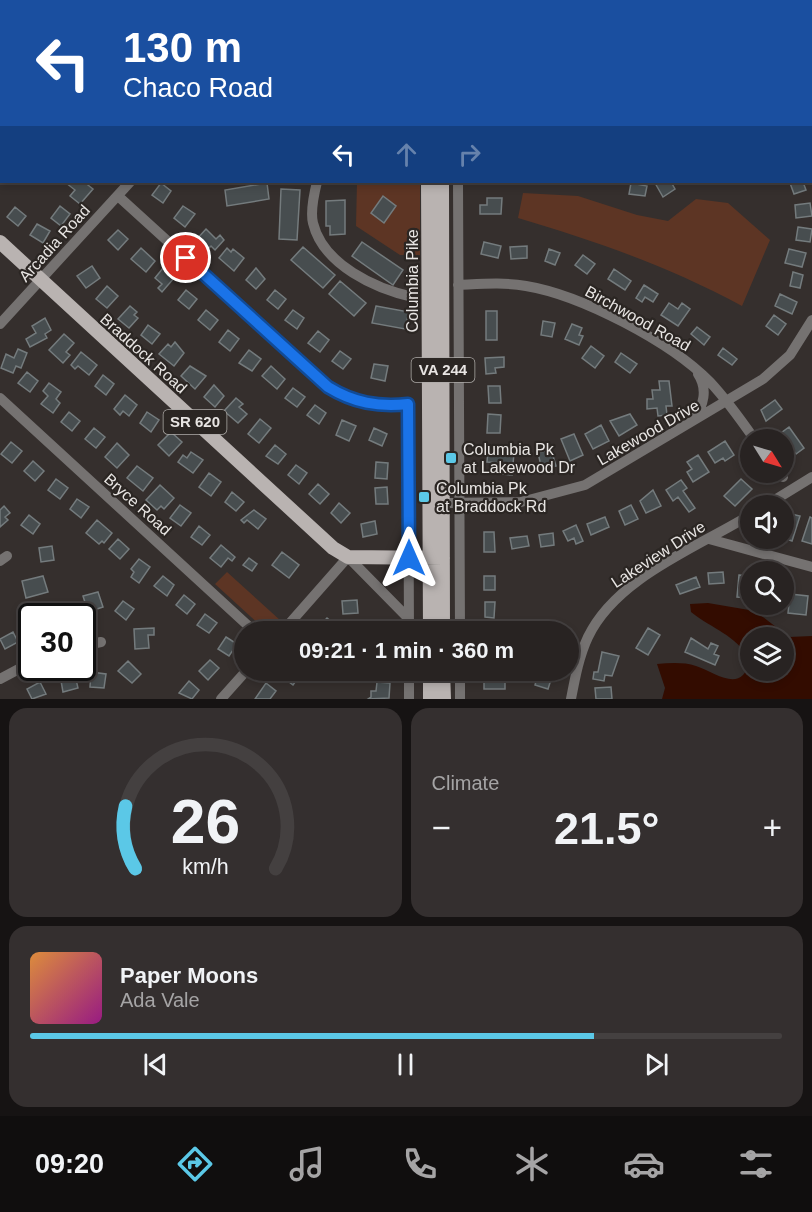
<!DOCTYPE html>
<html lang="en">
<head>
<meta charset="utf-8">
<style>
	:root { --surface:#282322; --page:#342f2f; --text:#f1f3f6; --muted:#a5a4a5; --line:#444040; --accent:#5bc8e7 }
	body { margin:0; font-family:Arial,sans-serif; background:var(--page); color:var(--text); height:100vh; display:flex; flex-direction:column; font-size:22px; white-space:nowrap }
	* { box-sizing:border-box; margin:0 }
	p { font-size:20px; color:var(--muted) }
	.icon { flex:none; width:33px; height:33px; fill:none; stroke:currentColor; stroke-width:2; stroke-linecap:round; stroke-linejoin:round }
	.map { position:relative; height:699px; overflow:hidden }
	.sheet { display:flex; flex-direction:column; gap:9px; padding:9px; background:#161313; flex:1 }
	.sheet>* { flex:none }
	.top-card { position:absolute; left:0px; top:0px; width:813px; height:183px; box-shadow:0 3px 9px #0003,0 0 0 2px var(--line); background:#1a4fa0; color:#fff; overflow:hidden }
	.needle { width:39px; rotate:127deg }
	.buttons { position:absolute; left:740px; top:429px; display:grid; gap:12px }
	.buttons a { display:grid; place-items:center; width:54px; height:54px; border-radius:50%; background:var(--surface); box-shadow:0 3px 9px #0003,0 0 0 2px var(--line); font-size:30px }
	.speed { position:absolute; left:18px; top:603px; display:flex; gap:12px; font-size:30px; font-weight:700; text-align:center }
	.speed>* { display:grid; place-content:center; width:78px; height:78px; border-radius:50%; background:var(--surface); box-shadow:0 3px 9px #0003,0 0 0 2px var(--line); line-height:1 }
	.speed .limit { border:3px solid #111; border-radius:9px; background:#fff; color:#111 }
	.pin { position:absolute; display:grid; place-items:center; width:51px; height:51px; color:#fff; margin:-26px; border:3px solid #fff; border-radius:50%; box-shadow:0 2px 6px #0007 }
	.me { position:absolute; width:66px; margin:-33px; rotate:0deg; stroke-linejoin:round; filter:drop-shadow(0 0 4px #0008) }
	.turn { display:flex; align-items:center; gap:21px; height:126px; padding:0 24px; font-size:27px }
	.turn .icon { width:78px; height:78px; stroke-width:2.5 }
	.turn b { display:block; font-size:42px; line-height:51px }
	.lanes { display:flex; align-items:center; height:57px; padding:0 24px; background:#0003; justify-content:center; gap:30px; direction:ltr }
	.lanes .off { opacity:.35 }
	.big { font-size:45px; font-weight:600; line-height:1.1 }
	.sheet .tile { flex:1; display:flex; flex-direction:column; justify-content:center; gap:9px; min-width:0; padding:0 21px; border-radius:18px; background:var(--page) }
	.sheet .dial { align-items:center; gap:0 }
	.dial svg { height:156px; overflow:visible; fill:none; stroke:var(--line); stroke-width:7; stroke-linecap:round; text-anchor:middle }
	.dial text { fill:var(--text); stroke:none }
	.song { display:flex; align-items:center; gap:18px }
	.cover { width:72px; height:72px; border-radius:9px; background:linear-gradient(135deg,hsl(30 70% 55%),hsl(310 70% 35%)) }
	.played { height:6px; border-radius:3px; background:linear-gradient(90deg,var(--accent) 75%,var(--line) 75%) }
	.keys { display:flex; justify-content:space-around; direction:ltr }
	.heat { display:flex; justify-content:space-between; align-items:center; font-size:33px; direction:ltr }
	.sheet .tiles { flex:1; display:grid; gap:9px; grid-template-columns:1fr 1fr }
	.tile:last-child { grid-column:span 2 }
	.trip { position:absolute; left:234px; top:621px; width:345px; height:60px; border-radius:30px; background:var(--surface); box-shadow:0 3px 9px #0003,0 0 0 2px var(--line); font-weight:600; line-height:60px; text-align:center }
	.dock { display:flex; height:96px; justify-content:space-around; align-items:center; background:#100e0e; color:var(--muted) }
	.dock .icon { width:42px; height:42px }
	.dock .current { color:var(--accent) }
	.dock b { font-size:27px; color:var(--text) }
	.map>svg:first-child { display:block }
</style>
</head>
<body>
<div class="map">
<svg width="812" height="699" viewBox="0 0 812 699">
	<rect width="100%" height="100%" fill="#352f2d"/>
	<path fill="#5d3524" d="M357,182H420V255H400L356,226Z
		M523,193L578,196L637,215L668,221L696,199L728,203L770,240L742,306C668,266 598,242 518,218Z
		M227,572L281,621L275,627L263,628L215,584Z"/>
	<path fill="#330c00" d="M708,603L755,611L789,637L812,636V699H662L665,688L657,664C670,663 684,662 696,666C717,673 742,695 750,660V670H783V638H750V659C734,634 714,630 691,612L690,604Z"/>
	<path fill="#474d4f" stroke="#747b7d" stroke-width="1.5" d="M68,182H77L81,184L84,182L93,189L80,204L70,196L75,190L66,183Z
		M658,182H671L675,189L663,197L655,183Z
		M795,182H803L806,190L794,194L790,183Z
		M161,183L171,191L163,203L152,195Z
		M267,183L269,199L227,206L225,190Z
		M631,183L647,186L645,196L629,194Z
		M281,189L300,190L297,240L279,239Z
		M383,196L396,206L384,223L371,213Z
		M487,198H502L501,214H480V205H487Z
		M345,200V234L330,235V226H326V201Z
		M810,203L812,216L796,218L795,205Z
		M60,206L70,214L61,226L51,218Z
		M183,206L195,214L185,227L174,218Z
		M15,207L26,216L18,226L7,217Z
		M37,224L50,231L43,243L30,235Z
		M798,227L812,229L810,242L796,240Z
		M206,229L216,239L220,235L224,240L215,250L211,246L207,250L196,240Z
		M118,230L128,239L118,250L108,240Z
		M362,242L403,270L393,285L352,256Z
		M484,242L501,246L498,258L481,254Z
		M527,246V258L511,259L510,247Z
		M303,247L335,275L323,288L291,260Z
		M141,248L155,261L146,272L131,259Z
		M227,248L231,252L233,249L244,258L234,271L219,258Z
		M549,249L560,253L555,265L545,261Z
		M789,249L806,253L802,267L785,263Z
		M583,255L595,264L587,274L575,265Z
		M92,266L100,278L86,288L77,276Z
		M163,268L174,278L162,292L158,288L162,284L155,278Z
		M256,268L265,279L256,289L246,280Z
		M614,269L631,281L625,290L608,279Z
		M793,272L803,275L800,288L790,286Z
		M340,281L366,303L354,316L329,294Z
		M644,285L658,294L653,302L645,297L642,302L636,298Z
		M107,286L118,296L107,308L96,299Z
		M186,290L197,299L189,309L178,300Z
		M275,290L286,299L278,309L267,300Z
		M780,294L797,302L792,314L775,306Z
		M669,303L678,309L682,303L690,309L678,326L661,315Z
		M130,306L137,312L134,315L138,318L129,328L118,319Z
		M376,306L409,312L405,329L372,323Z
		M206,310L218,320L210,330L198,320Z
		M293,310L304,318L297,329L285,320Z
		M486,311H497V340H486Z
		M774,315L786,324L778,335L766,326Z
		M45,318L51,330L45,334L47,338L30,347L26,339L36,333L32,326Z
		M543,321L555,323L552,337L541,335Z
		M572,324L582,328L579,335L583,336L579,345L565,339Z
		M148,325L160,334L152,344L141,335Z
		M697,327L710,337L704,345L691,334Z
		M228,330L239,339L230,351L219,342Z
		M318,331L329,340L320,352L308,343Z
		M64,334L74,343L66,352L70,355L63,363L49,350Z
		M175,342L184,353L174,366L159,354L168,344L171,347Z
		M591,346L604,356L595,368L582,358Z
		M723,348L737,359L732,365L718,355Z
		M18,349L27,353L21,368L16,366L13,373L1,368L6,354L14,358Z
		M249,350L261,359L252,371L239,363Z
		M340,351L351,359L343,369L332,361Z
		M81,352L97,365L89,375L78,366L75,369L71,365Z
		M621,353L637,364L630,373L615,362Z
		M504,357V367L495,368L496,373L486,374L485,358Z
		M374,364L388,366L385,381L371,378Z
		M190,366L206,376L195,389L181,376Z
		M271,366L285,379L277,389L262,376Z
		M27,372L38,381L30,392L18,383Z
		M103,375L114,384L106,395L95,386Z
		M659,381H669L672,406H666L667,415L658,416L657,408L647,409V399H653L652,390H660Z
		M49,383L61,392L56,399L60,403L53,413L41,404L48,396L43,391Z
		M214,385L224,396L215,407L204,397Z
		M488,386H500L501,403H489Z
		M293,388L305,397L297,407L285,398Z
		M125,395L137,405L129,416L123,411L120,415L114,409Z
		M236,398L243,404L239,407L247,414L238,423L224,411Z
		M775,400L782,409L766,421L761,410Z
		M315,405L326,413L319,424L307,415Z
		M69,412L80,421L72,431L61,422Z
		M147,412L159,420L151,432L140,423Z
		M488,414L501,415L500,433H487Z
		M630,414L637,425L619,436L610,421Z
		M260,419L271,428L259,443L248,434Z
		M342,420L356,426L349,441L336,435Z
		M601,425L609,441L593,449L585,434Z
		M789,427L804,448L796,454L781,433Z
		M94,428L105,437L96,448L85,439Z
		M374,428L387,434L382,446L369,440Z
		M171,432L182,442L169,456L158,445Z
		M574,434L583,455L570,461L561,439Z
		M725,441L734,455L725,461L723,458L715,463L708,452Z
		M11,442L22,451L12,463L1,454Z
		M117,443L129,455L117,468L105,457Z
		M275,445L286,454L278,464L266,456Z
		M551,449L556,466L542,470L538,453Z
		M488,450L514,453L512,475L501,474L502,463L487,462Z
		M191,452L203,460L193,473L178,462L183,455L187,458Z
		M698,455L709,472L693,482L687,472L692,469L687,462Z
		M33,461L44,471L35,481L24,471Z
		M376,462L388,463L387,479L375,478Z
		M296,465L307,473L299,484L288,475Z
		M137,466L153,478L143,491L127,478Z
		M209,473L221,482L211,496L199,487Z
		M56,479L68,488L60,499L48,490Z
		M741,479L752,489L735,506L724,496Z
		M681,480L687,488L683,491L695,508L689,512L678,497L673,501L666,490Z
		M318,484L329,494L320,504L309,494Z
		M160,485L174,498L164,509L161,506L157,510L146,500Z
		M387,487L388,504H376L375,488Z
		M653,490L661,506L646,513L640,501Z
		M232,492L244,502L236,511L225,502Z
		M77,499L89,507L81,518L70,509Z
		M339,503L350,513L341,523L331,513Z
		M180,505L191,513L181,526L170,518Z
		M631,505L638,519L625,525L619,511Z
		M4,506L10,513L5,517L8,520L0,527V510Z
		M254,510L266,519L258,529L247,520L244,523L241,520Z
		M791,514L800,516L792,541L783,538V524L788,526Z
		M29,515L40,524L33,534L21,525Z
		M605,517L609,527L591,535L587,524Z
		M810,517L812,518V544L802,541Z
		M97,520L112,533L104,543L102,541L99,544L86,533Z
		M375,521L377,534L363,537L361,524Z
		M576,525L583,541L576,544L574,538L568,541L563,531Z
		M199,526L210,535L202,545L191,537Z
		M484,532H494L495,552H484Z
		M553,533L554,545L541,547L539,535Z
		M527,536L529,546L512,549L510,538Z
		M118,539L129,549L120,559L109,549Z
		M221,545L235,557L232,561L228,558L221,567L210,558Z
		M52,546L54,560L41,562L39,548Z
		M282,552L299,565L289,578L272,565Z
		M249,558L257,564L252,571L243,565Z
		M139,559L150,567L139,583L131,577L134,572L131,569Z
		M723,572L724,583L709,584L708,573Z
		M739,575L750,576V598L737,597Z
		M43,576L48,592L26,598L22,581Z
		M163,576L174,585L167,596L154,586Z
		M484,576H495V590H484Z
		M696,577L700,587L680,594L676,585Z
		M98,592L103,607L88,612L83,596Z
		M790,594L808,596L806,615L788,613Z
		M184,595L195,604L187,614L176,605Z
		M357,600L358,613L343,614L342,601Z
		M123,601L134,609L126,620L115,611Z
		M485,602H495L494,618L485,617Z
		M75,605L78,616H59L57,609Z
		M205,614L217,623L209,633L197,625Z
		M327,618L337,626L334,629L337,632L317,629Z
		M378,620L387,632H370L368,629Z
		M154,628V635H148L149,648L135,649L134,629Z
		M648,628L660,635L648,655L636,648Z
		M13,632L18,642L5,649L0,639Z
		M226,637L237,644L229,656L218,649Z
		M691,638L708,649L711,643L718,646L714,654L719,656L715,665L685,652Z
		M602,652L619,656L612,676L605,675L604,681L593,679L594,672H598Z
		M210,660L219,668L208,680L199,671Z
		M128,661L141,674L132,683L118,671Z
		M283,670H296L301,674L293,685L280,675Z
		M484,670H505V689H484Z
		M539,670H554L548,689L535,685Z
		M74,671L78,688L63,692L60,675Z
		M91,672L106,674L104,688L90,687Z
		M189,681L199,690L192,699L179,693Z
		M40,682L46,694L32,699L27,689Z
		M377,682L390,683L389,698L368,699L371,697V691H376Z
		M266,683L276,691L270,699H255Z
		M611,687L612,699H596L595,688Z"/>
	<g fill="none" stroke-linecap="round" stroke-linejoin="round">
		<path stroke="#757271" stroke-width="10" d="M215,0L216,2
			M291,0L292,2
			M388,0V2
			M405,0V2
			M454,0V2
			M659,0V2
			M0,143L2,141
			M317,182C314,194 310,211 313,223C323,265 376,289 413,297
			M458,182L460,632
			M118,196L328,387C354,403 378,407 408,404L409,632
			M458,285C481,284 504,282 526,286C581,295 671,342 710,382C727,400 741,420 755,440
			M0,324L130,182
			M0,398L255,632
			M693,420C704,406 708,389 698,374
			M780,472L783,477
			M436,503L521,502L585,485L763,379L790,355L812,320
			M765,506L812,477
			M709,539L812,567
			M0,561L7,556
			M282,632L348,557L409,619
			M82,646L101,642
			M409,670V699
			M460,670V699
			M0,679L32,662
			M221,699L247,670
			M571,699C575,678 579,656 588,637C616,578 696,548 750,515"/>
		<path stroke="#b9b3b1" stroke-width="14" d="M427,0V2
			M442,0V2
			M428,182L430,632
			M442,182L443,632
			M0,242L333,548L348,557L443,558
			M430,670V699
			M443,670L444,699"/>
	</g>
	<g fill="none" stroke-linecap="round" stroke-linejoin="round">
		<defs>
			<path id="route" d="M186,258L328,387C354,403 378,407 408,404L409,558"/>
		</defs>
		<use href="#route" stroke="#114b97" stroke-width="15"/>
		<use href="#route" stroke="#1a73e8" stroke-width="10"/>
	</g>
	<g fill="#5bc8e7" stroke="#2b2623" stroke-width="2">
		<rect x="445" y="452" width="12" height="12" rx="3"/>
		<rect x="418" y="491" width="12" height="12" rx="3"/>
	</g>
	<g text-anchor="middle" stroke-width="4.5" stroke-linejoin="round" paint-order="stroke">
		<g fill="#2b2623" stroke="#afaca9" stroke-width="1.5">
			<rect x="411.5" y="358" width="63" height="24" rx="4.5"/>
			<rect x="163.5" y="410" width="63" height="24" rx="4.5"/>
		</g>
		<g font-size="15" font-weight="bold" fill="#e8e5e3">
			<text x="443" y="375">VA 244</text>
			<text x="195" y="427">SR 620</text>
		</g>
		<g font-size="16" fill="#e8e5e3" stroke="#2b2623">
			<text transform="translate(54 243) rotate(-48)" y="6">Arcadia Road</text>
			<text transform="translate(412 281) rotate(-90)" y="6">Columbia Pike</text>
			<text transform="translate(638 318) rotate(29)" y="6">Birchwood Road</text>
			<text transform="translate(144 353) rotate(42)" y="6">Braddock Road</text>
			<text transform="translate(648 432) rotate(-30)" y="6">Lakewood Drive</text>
			<text transform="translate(138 504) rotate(42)" y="6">Bryce Road</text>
			<text transform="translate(658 554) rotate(-33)" y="6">Lakeview Drive</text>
		</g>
		<g font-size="16" fill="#e8e5e3" stroke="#2b2623" text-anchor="start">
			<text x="463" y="455">Columbia Pk<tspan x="463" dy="18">at Lakewood Dr</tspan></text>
			<text x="436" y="494">Columbia Pk<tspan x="436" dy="18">at Braddock Rd</tspan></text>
		</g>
	</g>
</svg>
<div class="buttons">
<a><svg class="needle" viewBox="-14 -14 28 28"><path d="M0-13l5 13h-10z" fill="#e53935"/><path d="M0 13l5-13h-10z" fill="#a5a4a5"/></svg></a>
<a><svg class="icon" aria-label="sound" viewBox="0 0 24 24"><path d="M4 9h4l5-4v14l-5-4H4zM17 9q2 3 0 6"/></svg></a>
<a><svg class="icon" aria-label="search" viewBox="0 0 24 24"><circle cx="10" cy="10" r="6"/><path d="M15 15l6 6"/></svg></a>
<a><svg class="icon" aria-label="layers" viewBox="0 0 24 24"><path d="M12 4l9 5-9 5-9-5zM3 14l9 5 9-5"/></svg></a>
</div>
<div class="speed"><div class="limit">30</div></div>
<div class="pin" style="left:186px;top:258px;background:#d93025"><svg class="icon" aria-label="arrive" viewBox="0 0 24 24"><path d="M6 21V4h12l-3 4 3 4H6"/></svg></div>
<svg class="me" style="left:409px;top:558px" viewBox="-20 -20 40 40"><path d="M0-17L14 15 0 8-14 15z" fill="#1a73e8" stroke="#fff" stroke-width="4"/></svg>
<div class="trip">09:21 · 1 min · 360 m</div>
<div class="top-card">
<div class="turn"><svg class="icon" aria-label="left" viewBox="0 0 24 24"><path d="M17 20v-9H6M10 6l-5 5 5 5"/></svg><div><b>130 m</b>Chaco Road</div></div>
<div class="lanes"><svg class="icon" aria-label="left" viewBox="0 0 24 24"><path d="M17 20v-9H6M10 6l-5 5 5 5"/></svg><svg class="icon off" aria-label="ahead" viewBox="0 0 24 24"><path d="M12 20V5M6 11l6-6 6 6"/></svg><svg class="icon off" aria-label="right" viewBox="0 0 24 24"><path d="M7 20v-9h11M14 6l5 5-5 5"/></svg></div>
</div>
</div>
<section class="sheet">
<div class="tiles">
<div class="tile dial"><svg viewBox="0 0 100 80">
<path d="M14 69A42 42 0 1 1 86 69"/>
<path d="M14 69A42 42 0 0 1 9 37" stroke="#5bc8e7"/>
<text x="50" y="56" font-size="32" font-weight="700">26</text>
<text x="50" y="72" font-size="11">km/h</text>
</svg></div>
<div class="tile"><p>Climate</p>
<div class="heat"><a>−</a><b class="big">21.5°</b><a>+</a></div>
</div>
<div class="tile">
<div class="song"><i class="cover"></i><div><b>Paper Moons</b><p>Ada Vale</p></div></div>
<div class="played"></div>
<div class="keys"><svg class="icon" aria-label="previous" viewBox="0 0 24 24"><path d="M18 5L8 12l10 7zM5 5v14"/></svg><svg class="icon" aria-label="pause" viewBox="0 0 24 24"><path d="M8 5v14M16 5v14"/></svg><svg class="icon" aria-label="next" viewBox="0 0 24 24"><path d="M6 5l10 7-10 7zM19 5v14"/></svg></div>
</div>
</div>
</section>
<nav class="dock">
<b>09:20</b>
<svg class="icon current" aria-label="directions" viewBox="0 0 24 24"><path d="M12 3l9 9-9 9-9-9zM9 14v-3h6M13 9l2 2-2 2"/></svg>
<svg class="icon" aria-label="music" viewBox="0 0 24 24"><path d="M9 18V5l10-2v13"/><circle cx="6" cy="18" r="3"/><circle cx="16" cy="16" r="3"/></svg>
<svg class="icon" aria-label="phone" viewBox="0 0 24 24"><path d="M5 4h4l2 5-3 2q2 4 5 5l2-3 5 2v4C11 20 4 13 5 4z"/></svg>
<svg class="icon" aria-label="climate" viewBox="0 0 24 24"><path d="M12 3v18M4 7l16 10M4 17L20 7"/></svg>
<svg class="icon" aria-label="car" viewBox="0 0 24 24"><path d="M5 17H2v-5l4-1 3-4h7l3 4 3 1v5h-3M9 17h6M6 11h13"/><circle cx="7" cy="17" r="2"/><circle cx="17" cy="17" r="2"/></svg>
<svg class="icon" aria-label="filters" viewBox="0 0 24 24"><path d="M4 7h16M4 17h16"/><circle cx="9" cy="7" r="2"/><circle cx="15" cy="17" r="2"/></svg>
</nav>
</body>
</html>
